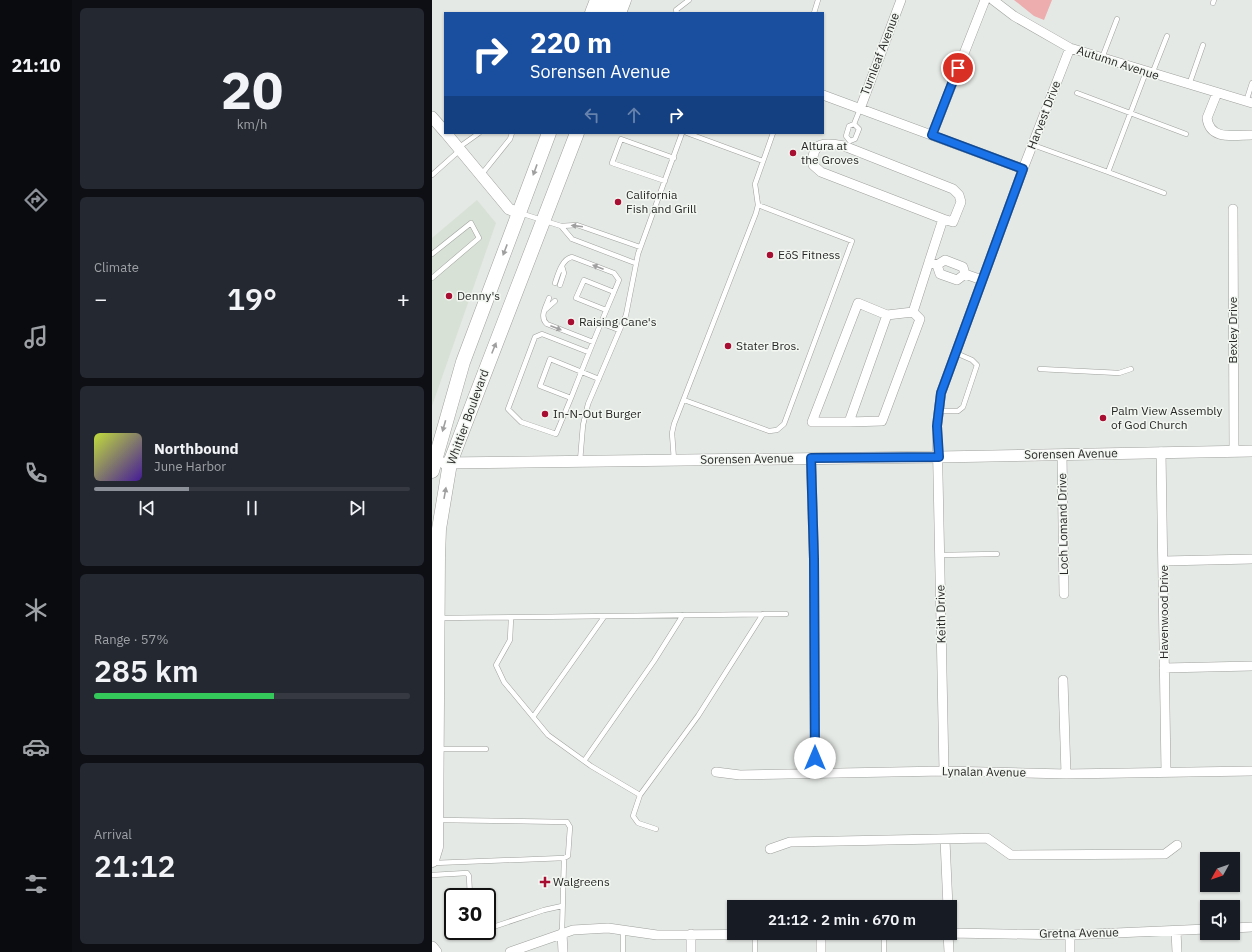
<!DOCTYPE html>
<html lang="en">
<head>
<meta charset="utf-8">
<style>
	:root { --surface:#171b24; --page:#242831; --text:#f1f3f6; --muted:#9ea1a6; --line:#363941; --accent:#8c9099 }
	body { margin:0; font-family:"IBM Plex Sans",sans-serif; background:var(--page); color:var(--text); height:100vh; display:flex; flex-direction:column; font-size:15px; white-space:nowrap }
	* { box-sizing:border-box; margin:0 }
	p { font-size:13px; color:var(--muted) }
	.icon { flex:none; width:22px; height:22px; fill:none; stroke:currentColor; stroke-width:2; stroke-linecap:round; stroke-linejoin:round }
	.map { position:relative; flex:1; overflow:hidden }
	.drawer { display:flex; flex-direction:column; gap:8px; padding:8px; background:#0d0f14; width:360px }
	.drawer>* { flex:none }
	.hud { position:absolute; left:12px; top:12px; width:380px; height:122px; border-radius:0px; box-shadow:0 1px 3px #0004; background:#1a4fa0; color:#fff; overflow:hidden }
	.needle { width:26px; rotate:230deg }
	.tools { position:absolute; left:768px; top:852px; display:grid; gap:8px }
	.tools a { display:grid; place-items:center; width:40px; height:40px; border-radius:0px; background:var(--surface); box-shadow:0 1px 3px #0004; font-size:20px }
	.speed { position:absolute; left:12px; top:888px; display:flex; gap:8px; font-size:20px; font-weight:700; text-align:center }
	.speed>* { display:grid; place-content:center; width:52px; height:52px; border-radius:50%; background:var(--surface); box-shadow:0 1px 3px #0004; line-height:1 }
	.speed .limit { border:2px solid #111; border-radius:6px; background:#fff; color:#111 }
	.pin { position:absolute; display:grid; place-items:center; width:34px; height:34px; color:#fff; margin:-17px; border:2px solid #fff; border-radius:50%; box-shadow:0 1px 4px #0007 }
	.me { position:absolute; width:44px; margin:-22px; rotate:0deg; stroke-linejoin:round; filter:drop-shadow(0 0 3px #0008) }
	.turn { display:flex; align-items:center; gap:14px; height:84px; padding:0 20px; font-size:18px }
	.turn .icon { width:52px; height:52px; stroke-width:2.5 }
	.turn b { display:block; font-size:28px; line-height:34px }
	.lanes { display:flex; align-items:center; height:38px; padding:0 20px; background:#0003; justify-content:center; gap:20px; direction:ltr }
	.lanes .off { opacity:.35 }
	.big { font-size:30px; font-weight:600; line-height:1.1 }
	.drawer .card { flex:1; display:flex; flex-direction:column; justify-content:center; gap:6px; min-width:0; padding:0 14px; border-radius:6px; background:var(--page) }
	.drawer .dial { align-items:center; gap:0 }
	.dial b { font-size:52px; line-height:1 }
	.song { display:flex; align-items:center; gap:12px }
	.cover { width:48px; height:48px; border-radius:6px; background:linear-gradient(135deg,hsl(70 70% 55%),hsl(260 70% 35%)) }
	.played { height:4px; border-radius:2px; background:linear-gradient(90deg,var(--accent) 30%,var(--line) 30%) }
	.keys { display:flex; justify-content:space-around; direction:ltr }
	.heat { display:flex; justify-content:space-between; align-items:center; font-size:22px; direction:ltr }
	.charge { height:6px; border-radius:3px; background:linear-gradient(90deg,#34c759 57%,var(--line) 0) }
	.trip { position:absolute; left:295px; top:900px; width:230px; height:40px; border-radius:0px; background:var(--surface); box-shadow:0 1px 3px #0004; font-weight:600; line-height:40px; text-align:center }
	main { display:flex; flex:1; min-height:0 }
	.dock { display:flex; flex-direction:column; width:72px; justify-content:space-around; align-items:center; background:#090b0e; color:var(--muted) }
	.dock .icon { width:28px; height:28px }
	.dock .on { color:var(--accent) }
	.dock b { font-size:18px; color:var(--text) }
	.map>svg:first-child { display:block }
</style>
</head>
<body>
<main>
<nav class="dock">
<b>21:10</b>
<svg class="icon on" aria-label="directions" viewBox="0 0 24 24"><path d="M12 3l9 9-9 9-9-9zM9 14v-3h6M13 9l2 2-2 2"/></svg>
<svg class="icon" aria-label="music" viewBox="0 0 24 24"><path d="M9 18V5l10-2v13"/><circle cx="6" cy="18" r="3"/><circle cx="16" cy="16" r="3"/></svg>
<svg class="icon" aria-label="phone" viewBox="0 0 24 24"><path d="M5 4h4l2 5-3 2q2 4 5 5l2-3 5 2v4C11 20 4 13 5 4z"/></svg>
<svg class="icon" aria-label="climate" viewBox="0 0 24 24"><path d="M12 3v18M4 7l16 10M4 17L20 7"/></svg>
<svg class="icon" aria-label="car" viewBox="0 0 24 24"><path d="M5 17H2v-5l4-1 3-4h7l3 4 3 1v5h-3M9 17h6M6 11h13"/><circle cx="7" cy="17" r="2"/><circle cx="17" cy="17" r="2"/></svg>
<svg class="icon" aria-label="filters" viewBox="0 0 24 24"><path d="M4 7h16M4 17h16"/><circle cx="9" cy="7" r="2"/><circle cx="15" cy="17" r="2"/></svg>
</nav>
<section class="drawer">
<div class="card dial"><b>20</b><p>km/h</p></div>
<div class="card"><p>Climate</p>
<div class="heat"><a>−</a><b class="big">19°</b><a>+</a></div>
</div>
<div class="card">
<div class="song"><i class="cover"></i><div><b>Northbound</b><p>June Harbor</p></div></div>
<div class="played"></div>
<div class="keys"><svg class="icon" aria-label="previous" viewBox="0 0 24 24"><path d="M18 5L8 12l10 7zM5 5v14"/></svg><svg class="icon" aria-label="pause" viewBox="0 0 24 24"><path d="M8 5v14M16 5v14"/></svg><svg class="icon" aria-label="next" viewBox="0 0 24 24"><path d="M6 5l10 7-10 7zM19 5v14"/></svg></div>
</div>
<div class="card"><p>Range · 57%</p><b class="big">285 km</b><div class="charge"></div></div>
<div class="card"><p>Arrival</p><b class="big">21:12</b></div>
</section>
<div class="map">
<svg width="820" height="952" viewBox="0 0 820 952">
	<rect width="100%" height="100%" fill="#e5e9e5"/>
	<path fill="#d8e1d6" d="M45,200L64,223L0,406V238Z"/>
	<path fill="#edacae" d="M582,0H620L612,20L602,16Z"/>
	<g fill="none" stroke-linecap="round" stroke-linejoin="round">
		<defs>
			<path id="service" d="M781,3L782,0
				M245,13L244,10L257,0
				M382,13L386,0
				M670,58L685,19
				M720,74L735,36
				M757,85L771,45
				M645,93L754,134
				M814,102L820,83
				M255,133L331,161
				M418,141L414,136L417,126L422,124L428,109
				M418,141L423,139L427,129L422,124
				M601,145L676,172L714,72
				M26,148L47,133
				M676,172L732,193
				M0,175L28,150
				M49,175L78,139L80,133
				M233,181L180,163L189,139L242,158
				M88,213L129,226L145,225L208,247
				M129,226L140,239L203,263
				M0,254L39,223L47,238L0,278
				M123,283C126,274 130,259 140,257L182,273L187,280L182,292
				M128,285L132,273L130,266
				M117,298C114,307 107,317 115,324L161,342
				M113,310L123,301
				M169,323L187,330
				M608,369L687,373L699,369
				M167,379L118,359L108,386L139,398C153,362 167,327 182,292L152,280L144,298L174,310
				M139,398L124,434L89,422L76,409L103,337L110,334L156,352
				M252,400L337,431L345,430L352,424L420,241L326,205
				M507,411H526L531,407L545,365L540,360L524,353
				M242,460L240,433L242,424L324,213L326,205L323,184L341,133
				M148,461L151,425L156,404L194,315L206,254L250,133
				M508,555L565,554
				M6,618L354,614
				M79,618L78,640L64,665L72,682L116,735L159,766L208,795
				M101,717L172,617
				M6,749H54
				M152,761L222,661L251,615
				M224,829L206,823L201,816L208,795L266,716L331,614
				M2,863L132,858L136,856L138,827L135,822L6,820
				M0,875L35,873L37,876L38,897
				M55,929L112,910L130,906
				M191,929V952
				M41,931L43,932L49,931
				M130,933L132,858
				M452,934V952
				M323,935V952"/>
			<path id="minor" d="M561,0L582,16L638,48L820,103
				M785,93L775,118C778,141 802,135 820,135
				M391,95L591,169
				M428,109L469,0
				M500,135L553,0
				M801,209L802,451
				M511,219L521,222L529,202L527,195L521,189L412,146C394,142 379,141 381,165L389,172L511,219L497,262L505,265L508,274L525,280L533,274
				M505,265L513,260L531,267L533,274
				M533,274L550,280
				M481,312L488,319L450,421L417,422L455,315L481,312L497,262
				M417,422H380L426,303L455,315
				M729,452L734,772
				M630,454L632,594
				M379,458L382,559L383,773
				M732,561L820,559
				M732,668L820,666
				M631,680L634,774
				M512,771L505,426L509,393L591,169L638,48
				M284,772L308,775L512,771L634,774L820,771
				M513,840L516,907
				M338,849L358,842L555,838L579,855L733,854L745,845
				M801,928L820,927
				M744,931L745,952
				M130,933L131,952
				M516,933L517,952
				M518,933L638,935L775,929
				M259,934V952
				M389,935V952
				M638,935V952
				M78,952L141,930L176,928L225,935L510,933"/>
			<path id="tertiary" d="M0,117L13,132
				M14,133L77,209L87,213
				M12,463L507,457L820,451
				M0,947L4,952"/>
			<path id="primary" d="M160,13L165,0
				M174,13L179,0
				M187,13L192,0
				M0,471L31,362L117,133
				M0,860L4,847L6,557L7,529L18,463L145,133"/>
		</defs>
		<use href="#service" stroke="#9ea19d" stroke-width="5.5"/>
		<use href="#minor" stroke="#9ea19d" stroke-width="10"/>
		<use href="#tertiary" stroke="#9ea19d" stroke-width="12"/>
		<use href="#primary" stroke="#9ea19d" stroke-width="15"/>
		<use href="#service" stroke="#fff" stroke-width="4.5"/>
		<use href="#minor" stroke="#fff" stroke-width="9"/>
		<use href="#tertiary" stroke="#fff" stroke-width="11"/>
		<use href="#primary" stroke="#fff" stroke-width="14"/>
	</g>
	<defs><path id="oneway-solid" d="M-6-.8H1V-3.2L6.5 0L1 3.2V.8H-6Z"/></defs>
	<g fill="#9e9f9e">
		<use href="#oneway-solid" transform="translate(103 170) rotate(110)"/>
		<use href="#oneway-solid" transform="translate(145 226) rotate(-173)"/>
		<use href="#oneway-solid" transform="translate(73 250) rotate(111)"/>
		<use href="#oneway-solid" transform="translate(166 267) rotate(-159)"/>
		<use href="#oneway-solid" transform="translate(124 328) rotate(21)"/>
		<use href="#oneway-solid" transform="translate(62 348) rotate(-68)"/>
		<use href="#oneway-solid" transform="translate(12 426) rotate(106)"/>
		<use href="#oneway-solid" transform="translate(13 493) rotate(-80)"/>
	</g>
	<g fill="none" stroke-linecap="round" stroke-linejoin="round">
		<defs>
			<path id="route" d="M383,758L382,559L379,458L507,457L505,426L509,393L591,169L500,135L526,68"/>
		</defs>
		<use href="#route" stroke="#114b97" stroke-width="10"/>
		<use href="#route" stroke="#1a73e8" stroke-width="7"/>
	</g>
	<g fill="#a70e32" stroke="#f3f7f2" stroke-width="1.5">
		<circle cx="361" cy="153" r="4"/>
		<circle cx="186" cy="202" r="4"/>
		<circle cx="338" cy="255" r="4"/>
		<circle cx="17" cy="296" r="4"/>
		<circle cx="139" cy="322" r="4"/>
		<circle cx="296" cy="346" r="4"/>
		<circle cx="113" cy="414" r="4"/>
		<circle cx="671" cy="418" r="4"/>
		<path d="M111 876h4v4h4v4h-4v4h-4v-4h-4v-4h4z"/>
	</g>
	<g text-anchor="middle" stroke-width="3" stroke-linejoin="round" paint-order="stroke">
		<g font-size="12" fill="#282927" stroke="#f3f7f2">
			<text transform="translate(448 54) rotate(-69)" y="4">Turnleaf Avenue</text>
			<text transform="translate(686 63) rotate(18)" y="4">Autumn Avenue</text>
			<text transform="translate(612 115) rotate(-69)" y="4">Harvest Drive</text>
			<text transform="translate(801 330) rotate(-90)" y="4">Bexley Drive</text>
			<text transform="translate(36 417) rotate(-70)" y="4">Whittier Boulevard</text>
			<text transform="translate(639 454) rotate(-1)" y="4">Sorensen Avenue</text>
			<text transform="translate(315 459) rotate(-1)" y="4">Sorensen Avenue</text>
			<text transform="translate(631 524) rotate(-91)" y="4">Loch Lomand Drive</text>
			<text transform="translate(732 612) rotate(-90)" y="4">Havenwood Drive</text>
			<text transform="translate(509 614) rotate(-91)" y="4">Keith Drive</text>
			<text transform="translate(552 772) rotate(1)" y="4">Lynalan Avenue</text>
			<text transform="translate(647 933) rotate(-1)" y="4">Gretna Avenue</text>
		</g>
		<g font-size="12" fill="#282927" stroke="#f3f7f2" text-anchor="start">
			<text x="369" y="150">Altura at<tspan x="369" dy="14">the Groves</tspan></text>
			<text x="194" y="199">California<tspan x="194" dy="14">Fish and Grill</tspan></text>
			<text x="346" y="259">EōS Fitness</text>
			<text x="25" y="300">Denny's</text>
			<text x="147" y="326">Raising Cane's</text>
			<text x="304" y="350">Stater Bros.</text>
			<text x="679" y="415">Palm View Assembly<tspan x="679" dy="14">of God Church</tspan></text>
			<text x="121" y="418">In-N-Out Burger</text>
			<text x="121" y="886">Walgreens</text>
		</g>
	</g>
</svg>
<div class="tools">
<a><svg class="needle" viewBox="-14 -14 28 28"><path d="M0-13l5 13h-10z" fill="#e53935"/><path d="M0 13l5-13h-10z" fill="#9ea1a6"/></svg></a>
<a><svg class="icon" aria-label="sound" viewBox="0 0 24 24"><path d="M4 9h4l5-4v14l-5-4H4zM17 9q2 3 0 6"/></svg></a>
</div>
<div class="speed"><div class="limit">30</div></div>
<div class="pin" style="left:526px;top:68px;background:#d93025"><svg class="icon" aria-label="arrive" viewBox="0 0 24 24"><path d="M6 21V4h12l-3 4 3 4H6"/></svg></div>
<svg class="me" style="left:383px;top:758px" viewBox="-20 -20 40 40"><circle r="19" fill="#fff"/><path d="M0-13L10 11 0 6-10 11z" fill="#1a73e8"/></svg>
<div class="trip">21:12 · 2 min · 670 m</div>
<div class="hud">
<div class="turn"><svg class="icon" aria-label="right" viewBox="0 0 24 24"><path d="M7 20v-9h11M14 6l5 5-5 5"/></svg><div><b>220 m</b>Sorensen Avenue</div></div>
<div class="lanes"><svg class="icon off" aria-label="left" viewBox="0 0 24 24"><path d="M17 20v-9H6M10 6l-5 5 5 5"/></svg><svg class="icon off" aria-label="ahead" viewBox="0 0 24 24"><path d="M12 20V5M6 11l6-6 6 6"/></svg><svg class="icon" aria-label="right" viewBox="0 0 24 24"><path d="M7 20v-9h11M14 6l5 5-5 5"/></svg></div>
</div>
</div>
</main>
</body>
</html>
